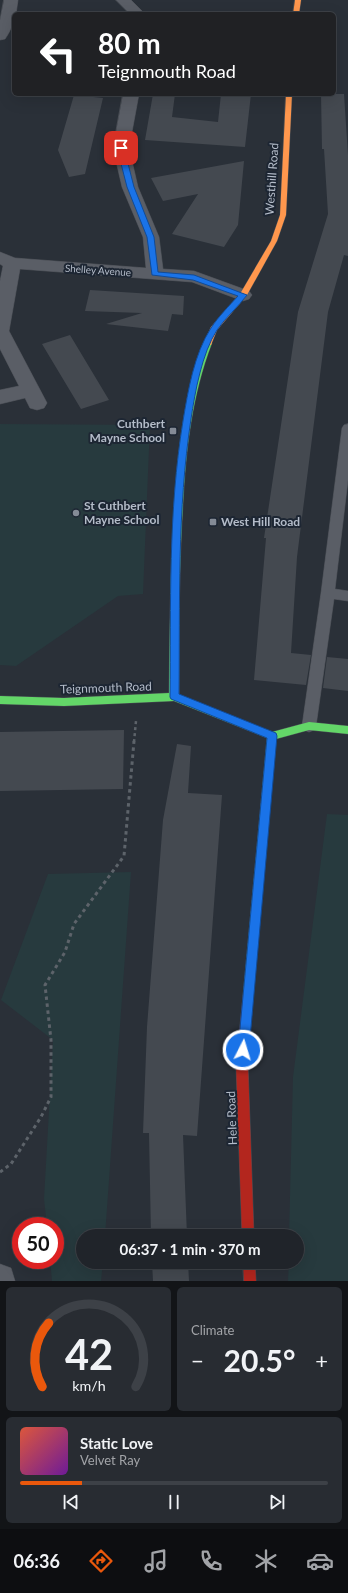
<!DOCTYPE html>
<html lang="en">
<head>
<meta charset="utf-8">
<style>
	:root { --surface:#20242a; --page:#282c32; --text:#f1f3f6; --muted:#a2a4a8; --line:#3d4147; --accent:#ea580c }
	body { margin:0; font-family:Lato,sans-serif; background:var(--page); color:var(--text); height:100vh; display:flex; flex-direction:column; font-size:15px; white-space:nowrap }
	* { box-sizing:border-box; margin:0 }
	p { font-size:13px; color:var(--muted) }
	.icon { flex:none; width:22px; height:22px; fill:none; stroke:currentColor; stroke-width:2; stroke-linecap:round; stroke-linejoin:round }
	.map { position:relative; height:1281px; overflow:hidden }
	.drawer { display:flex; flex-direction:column; gap:6px; padding:6px; background:#121417; flex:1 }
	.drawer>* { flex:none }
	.banner { position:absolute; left:12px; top:12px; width:324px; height:84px; border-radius:6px; box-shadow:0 4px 16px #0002,0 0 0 1px var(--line); background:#202124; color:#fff; overflow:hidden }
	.speed { position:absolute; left:12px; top:1217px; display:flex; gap:8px; font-size:20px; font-weight:700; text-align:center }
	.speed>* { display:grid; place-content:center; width:52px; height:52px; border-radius:50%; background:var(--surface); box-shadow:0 4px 16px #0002,0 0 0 1px var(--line); line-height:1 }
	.speed .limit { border:6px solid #d22; background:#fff; color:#111 }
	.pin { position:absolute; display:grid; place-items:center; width:34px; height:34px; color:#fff; margin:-17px; border-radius:8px; box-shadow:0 2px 6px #0006 }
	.me { position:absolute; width:44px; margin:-22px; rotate:5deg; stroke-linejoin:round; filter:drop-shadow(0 0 3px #0008) }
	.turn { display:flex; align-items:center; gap:14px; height:84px; padding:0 20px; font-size:18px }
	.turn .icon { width:52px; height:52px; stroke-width:2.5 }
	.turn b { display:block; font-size:28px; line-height:34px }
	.big { font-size:30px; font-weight:700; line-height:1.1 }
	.drawer .card { flex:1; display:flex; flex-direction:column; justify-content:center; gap:6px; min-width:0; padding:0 14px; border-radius:6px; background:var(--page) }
	.drawer .dial { align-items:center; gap:0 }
	.dial svg { height:104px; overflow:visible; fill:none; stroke:var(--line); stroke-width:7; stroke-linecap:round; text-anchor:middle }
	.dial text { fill:var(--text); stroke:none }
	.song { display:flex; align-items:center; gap:12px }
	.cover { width:48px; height:48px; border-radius:6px; background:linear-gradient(135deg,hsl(10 70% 55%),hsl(280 70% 35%)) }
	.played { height:4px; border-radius:2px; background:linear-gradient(90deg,var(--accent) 20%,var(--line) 20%) }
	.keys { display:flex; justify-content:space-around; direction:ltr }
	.heat { display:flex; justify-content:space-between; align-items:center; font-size:22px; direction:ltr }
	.drawer .tiles { flex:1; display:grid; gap:6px; grid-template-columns:1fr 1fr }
	.card:last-child { grid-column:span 2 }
	.trip { position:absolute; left:76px; top:1229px; width:228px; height:40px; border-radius:20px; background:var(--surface); box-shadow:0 4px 16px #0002,0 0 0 1px var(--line); font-weight:700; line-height:40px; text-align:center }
	.dock { display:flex; height:64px; justify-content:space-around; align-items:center; background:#0d0e11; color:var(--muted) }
	.dock .icon { width:28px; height:28px }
	.dock .on { color:var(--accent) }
	.dock b { font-size:18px; color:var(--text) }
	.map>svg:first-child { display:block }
</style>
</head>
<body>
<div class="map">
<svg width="348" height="1281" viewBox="0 0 348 1281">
	<rect width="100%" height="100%" fill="#2a3038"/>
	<path fill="#273a3e" d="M0,424L150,425L143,594L118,596L16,666L0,665Z
		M327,814L348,815V1281H288L289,1262H297V1236H289L293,1077Z
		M131,872L105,1236H83V1262H103L101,1281H52L50,1260H55V1226H47L44,1199L53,1040L1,1000L48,874Z"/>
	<path fill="#444950" d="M153,94H175L172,117L218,122L221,94H251L245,147L145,140Z
		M321,94H344L348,155V256L344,255L328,312L297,557L291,653L311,655L306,685L254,680L266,538H264L298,312L328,214L324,149H322Z
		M74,95L103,98L85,174L69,177L58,150Z
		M244,161L238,225L224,247L172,234L198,194L163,201L151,178Z
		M90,290L184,296L183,315L172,314L168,331L106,324L142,313L85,311Z
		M70,335L109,400L81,409L42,344Z
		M327,657L348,659V691L323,688Z
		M124,730L123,789L0,791V732Z
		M177,744L191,746L188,793L222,795L197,1136L183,1135L187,1236H151L149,1133H143L147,1027L163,820Z
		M152,1262H188L189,1281H153Z"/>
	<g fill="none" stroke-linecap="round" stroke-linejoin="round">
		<defs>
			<path id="lane" d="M348,424V480L335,589L348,591V601L334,599L316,726L314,730L309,732L304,730L302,726L321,593L342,428L344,425Z"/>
			<path id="street" d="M4,0H18L16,14H14C14,23 10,32 5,39L0,40V20Z
				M116,0H131L145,14H130Z
				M123,94H139L129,148L138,187L159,237L163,269L194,271L249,291L252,295L249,299L243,301L192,282L20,269L9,331L47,403L44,408L37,410L30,408L25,398L0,404V390L19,386L0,349V281L3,266L0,264V252L15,258L146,268L143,237L122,187L113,148Z
				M0,1264L11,1268L15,1281H0Z"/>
			<path id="fast" d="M208,340L212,343C192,395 186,449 183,504C179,567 179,631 179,695L272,732L309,722L348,726V734L309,730L276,739L253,996L252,1000L248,1001L244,1000L243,996L267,738L174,701L64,706L0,704V696L64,698L169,693C170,630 170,567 174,504C178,449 184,395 204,343Z"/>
			<path id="slow" d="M295,0H301L299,14H293Z
				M286,94H292L286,215L277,241L247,295L217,330L211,345H205L204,343L211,327L240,294L271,241L280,215Z"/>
			<path id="jam" d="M248,991L252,992L253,996L248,1065L254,1236H242L236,1065L243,996L244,992Z
				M243,1262H255L256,1281H244Z"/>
		</defs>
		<use href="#lane" stroke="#484c53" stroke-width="1"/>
		<use href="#street" stroke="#484c53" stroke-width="1"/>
		<use href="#fast" stroke="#484c53" stroke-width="1"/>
		<use href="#slow" stroke="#484c53" stroke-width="1"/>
		<use href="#jam" stroke="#484c53" stroke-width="1"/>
		<path stroke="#5d636a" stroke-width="2.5" stroke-dasharray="3 3" stroke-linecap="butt" d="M134,742L136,721"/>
		<path stroke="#5d636a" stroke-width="3" stroke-dasharray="3.5 3.5" stroke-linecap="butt" d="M0,1172L11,1164L41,1117L51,1097V1040L45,985L65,952L74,924L124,856L134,741"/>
		<use href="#lane" fill="#5a5e66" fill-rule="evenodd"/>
		<use href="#street" fill="#5a5e66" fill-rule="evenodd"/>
		<use href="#fast" fill="#63d668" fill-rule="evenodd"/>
		<use href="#slow" fill="#ff974d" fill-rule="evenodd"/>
		<use href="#jam" fill="#b3261e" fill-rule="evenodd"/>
	</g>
	<path fill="#1a73e8" stroke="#114b97" d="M121,146L124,148L134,187L154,237L158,272L194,275L247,295C238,307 226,317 217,330C202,353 195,392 191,419C177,510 180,603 179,694L276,733L277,736L249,1050L247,1054L243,1055L239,1054L238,1050L267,738L171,699L170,697C171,605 168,512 183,421C188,391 194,354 211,328C218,317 229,306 238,296L193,280L152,275L147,237L127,187L117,148Z"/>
	<g fill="#848b96" stroke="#1d2633" stroke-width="1.5">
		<rect x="169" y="427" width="8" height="8" rx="2"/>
		<circle cx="76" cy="513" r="4"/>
		<rect x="209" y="518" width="8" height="8" rx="2"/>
	</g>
	<g text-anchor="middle" stroke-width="4" stroke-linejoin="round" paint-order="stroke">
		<g font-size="10" fill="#b4bcc9" stroke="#1d2633">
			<text transform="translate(98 270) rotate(4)" y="4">Shelley Avenue</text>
		</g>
		<g font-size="12" fill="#b4bcc9" stroke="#1d2633">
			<text transform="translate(272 179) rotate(-86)" y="4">Westhill Road</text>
			<text transform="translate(106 688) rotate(-2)" y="4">Teignmouth Road</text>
			<text transform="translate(232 1118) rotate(-92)" y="4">Hele Road</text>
		</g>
		<g font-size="12" font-weight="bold" fill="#b4bcc9" stroke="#1d2633" text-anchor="start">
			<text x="165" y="428" text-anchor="end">Cuthbert<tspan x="165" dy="14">Mayne School</tspan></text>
			<text x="84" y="510">St Cuthbert<tspan x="84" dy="14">Mayne School</tspan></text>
			<text x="221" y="526">West Hill Road</text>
		</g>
	</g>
</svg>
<div class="speed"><div class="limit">50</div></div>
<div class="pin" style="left:121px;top:148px;background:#d93025"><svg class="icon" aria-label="arrive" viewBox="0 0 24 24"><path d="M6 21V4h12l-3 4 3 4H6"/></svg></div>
<svg class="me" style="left:243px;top:1050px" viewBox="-20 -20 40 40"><circle r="17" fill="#1a73e8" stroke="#fff" stroke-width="3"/><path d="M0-11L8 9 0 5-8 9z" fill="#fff"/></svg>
<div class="trip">06:37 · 1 min · 370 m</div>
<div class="banner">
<div class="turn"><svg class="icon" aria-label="left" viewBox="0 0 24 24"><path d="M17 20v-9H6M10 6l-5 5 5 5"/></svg><div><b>80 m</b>Teignmouth Road</div></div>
</div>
</div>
<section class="drawer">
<div class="tiles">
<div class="card dial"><svg viewBox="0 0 100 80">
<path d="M14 69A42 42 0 1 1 86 69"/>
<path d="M14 69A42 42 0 0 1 19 20" stroke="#ea580c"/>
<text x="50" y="56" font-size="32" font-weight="700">42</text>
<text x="50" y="72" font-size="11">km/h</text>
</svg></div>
<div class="card"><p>Climate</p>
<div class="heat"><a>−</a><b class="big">20.5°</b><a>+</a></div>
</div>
<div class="card">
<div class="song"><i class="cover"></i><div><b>Static Love</b><p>Velvet Ray</p></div></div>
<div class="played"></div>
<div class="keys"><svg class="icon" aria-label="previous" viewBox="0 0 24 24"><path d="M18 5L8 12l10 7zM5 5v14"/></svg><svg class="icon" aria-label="pause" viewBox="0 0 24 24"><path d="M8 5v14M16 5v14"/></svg><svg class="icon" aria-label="next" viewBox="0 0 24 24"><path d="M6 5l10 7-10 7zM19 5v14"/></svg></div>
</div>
</div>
</section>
<nav class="dock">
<b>06:36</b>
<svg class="icon on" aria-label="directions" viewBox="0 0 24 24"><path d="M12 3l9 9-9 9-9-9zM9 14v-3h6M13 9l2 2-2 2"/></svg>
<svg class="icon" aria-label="music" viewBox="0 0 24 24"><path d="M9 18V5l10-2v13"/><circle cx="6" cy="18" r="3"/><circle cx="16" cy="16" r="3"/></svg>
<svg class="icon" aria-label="phone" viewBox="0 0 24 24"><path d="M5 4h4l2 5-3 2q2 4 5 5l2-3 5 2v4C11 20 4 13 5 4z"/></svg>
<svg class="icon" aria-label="climate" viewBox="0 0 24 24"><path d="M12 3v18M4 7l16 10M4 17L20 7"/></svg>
<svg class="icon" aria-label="car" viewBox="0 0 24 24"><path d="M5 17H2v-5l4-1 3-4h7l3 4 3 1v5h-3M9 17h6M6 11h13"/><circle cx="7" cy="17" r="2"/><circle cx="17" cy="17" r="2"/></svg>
</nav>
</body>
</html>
